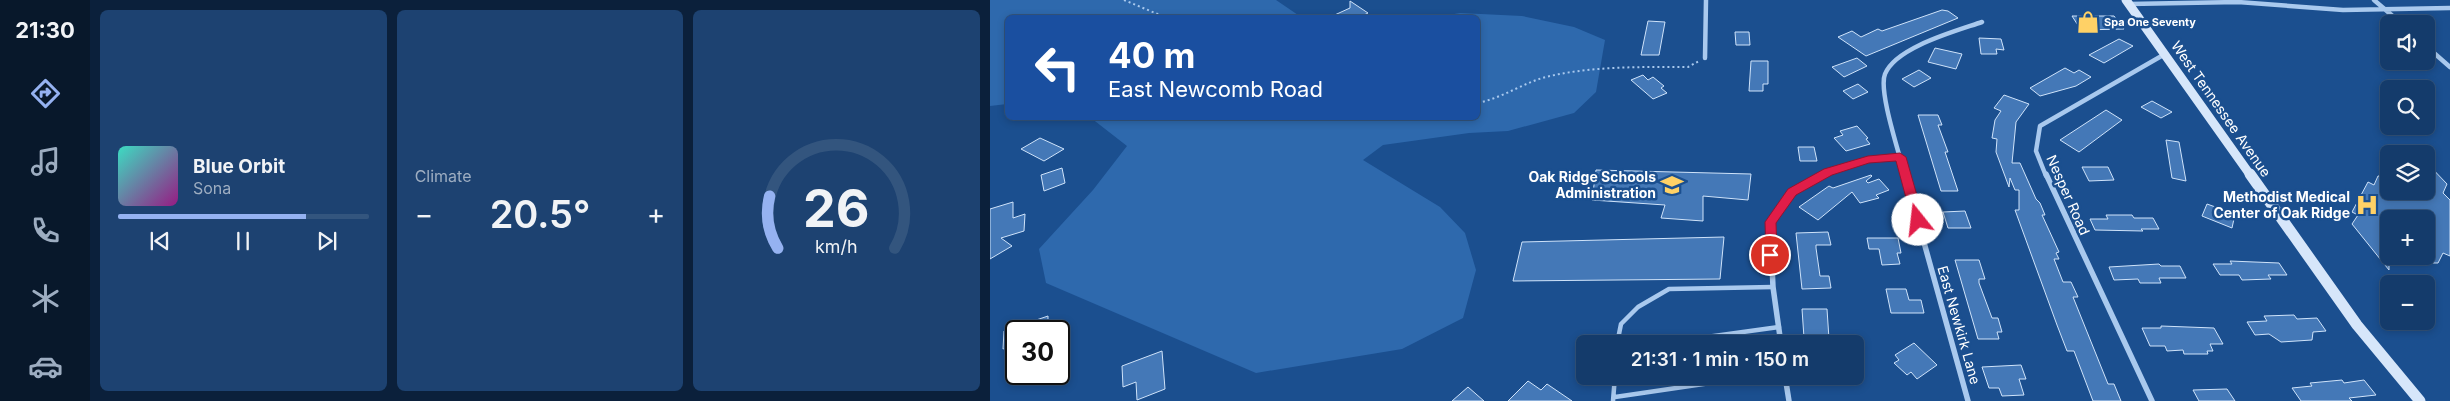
<!DOCTYPE html>
<html lang="en">
<head>
<meta charset="utf-8">
<style>
	:root { --surface:#143b6b; --page:#1d4271; --text:#f1f3f6; --muted:#9dadc1; --line:#33557e; --accent:#95b2f1 }
	body { margin:0; font-family:Inter,sans-serif; background:var(--page); color:var(--text); height:100vh; display:flex; flex-direction:column; font-size:19px; white-space:nowrap }
	* { box-sizing:border-box; margin:0 }
	p { font-size:16px; color:var(--muted) }
	.icon { flex:none; width:28px; height:28px; fill:none; stroke:currentColor; stroke-width:2; stroke-linecap:round; stroke-linejoin:round }
	.map { position:relative; flex:1; overflow:hidden }
	.drawer { display:flex; flex-direction:column; gap:10px; padding:10px; background:#0b203b; width:900px }
	.drawer>* { flex:none }
	.guide { position:absolute; left:15px; top:15px; width:475px; height:105px; border-radius:8px; box-shadow:0 2px 8px #0003,0 0 0 1px var(--line); background:#1a4fa0; color:#fff; overflow:hidden }
	.fabs { position:absolute; left:1390px; top:15px; display:grid; gap:10px }
	.fabs a { display:grid; place-items:center; width:55px; height:55px; border-radius:8px; background:var(--surface); box-shadow:0 2px 8px #0003,0 0 0 1px var(--line); font-size:25px }
	.speed { position:absolute; left:15px; top:320px; display:flex; gap:10px; font-size:25px; font-weight:700; text-align:center }
	.speed>* { display:grid; place-content:center; width:65px; height:65px; border-radius:50%; background:var(--surface); box-shadow:0 2px 8px #0003,0 0 0 1px var(--line); line-height:1 }
	.speed .limit { border:2px solid #111; border-radius:8px; background:#fff; color:#111 }
	.pin { position:absolute; display:grid; place-items:center; width:42px; height:42px; color:#fff; margin:-21px; border:2px solid #fff; border-radius:50%; box-shadow:0 1px 5px #0007 }
	.me { position:absolute; width:55px; margin:-28px; rotate:344deg; stroke-linejoin:round; filter:drop-shadow(0 0 4px #0008) }
	.turn { display:flex; align-items:center; gap:18px; height:105px; padding:0 20px; font-size:22px }
	.turn .icon { width:65px; height:65px; stroke-width:2.5 }
	.turn b { display:block; font-size:35px; line-height:42px }
	.big { font-size:38px; font-weight:600; line-height:1.1 }
	.drawer .widget { flex:1; display:flex; flex-direction:column; justify-content:center; gap:8px; min-width:0; padding:0 18px; border-radius:8px; background:var(--page) }
	.drawer .dial { align-items:center; gap:0 }
	.dial svg { height:130px; overflow:visible; fill:none; stroke:var(--line); stroke-width:7; stroke-linecap:round; text-anchor:middle }
	.dial text { fill:var(--text); stroke:none }
	.song { display:flex; align-items:center; gap:15px }
	.cover { width:60px; height:60px; border-radius:8px; background:linear-gradient(135deg,hsl(170 70% 55%),hsl(310 70% 35%)) }
	.played { height:5px; border-radius:2px; background:linear-gradient(90deg,var(--accent) 75%,var(--line) 75%) }
	.keys { display:flex; justify-content:space-around; direction:ltr }
	.heat { display:flex; justify-content:space-between; align-items:center; font-size:28px; direction:ltr }
	.drawer .tiles { flex:1; display:grid; gap:10px; grid-template-columns:repeat(3,1fr) }
	.trip { position:absolute; left:586px; top:335px; width:288px; height:50px; border-radius:8px; background:var(--surface); box-shadow:0 2px 8px #0003,0 0 0 1px var(--line); font-weight:600; line-height:50px; text-align:center }
	main { display:flex; flex:1; min-height:0 }
	.menu { display:flex; flex-direction:column; width:90px; justify-content:space-around; align-items:center; background:#08182b; color:var(--muted) }
	.menu .icon { width:35px; height:35px }
	.menu .current { color:var(--accent) }
	.menu b { font-size:22px; color:var(--text) }
	.map>svg:first-child { display:block }
</style>
</head>
<body>
<main>
<nav class="menu">
<b>21:30</b>
<svg class="icon current" aria-label="directions" viewBox="0 0 24 24"><path d="M12 3l9 9-9 9-9-9zM9 14v-3h6M13 9l2 2-2 2"/></svg>
<svg class="icon" aria-label="music" viewBox="0 0 24 24"><path d="M9 18V5l10-2v13"/><circle cx="6" cy="18" r="3"/><circle cx="16" cy="16" r="3"/></svg>
<svg class="icon" aria-label="phone" viewBox="0 0 24 24"><path d="M5 4h4l2 5-3 2q2 4 5 5l2-3 5 2v4C11 20 4 13 5 4z"/></svg>
<svg class="icon" aria-label="climate" viewBox="0 0 24 24"><path d="M12 3v18M4 7l16 10M4 17L20 7"/></svg>
<svg class="icon" aria-label="car" viewBox="0 0 24 24"><path d="M5 17H2v-5l4-1 3-4h7l3 4 3 1v5h-3M9 17h6M6 11h13"/><circle cx="7" cy="17" r="2"/><circle cx="17" cy="17" r="2"/></svg>
</nav>
<section class="drawer">
<div class="tiles">
<div class="widget">
<div class="song"><i class="cover"></i><div><b>Blue Orbit</b><p>Sona</p></div></div>
<div class="played"></div>
<div class="keys"><svg class="icon" aria-label="previous" viewBox="0 0 24 24"><path d="M18 5L8 12l10 7zM5 5v14"/></svg><svg class="icon" aria-label="pause" viewBox="0 0 24 24"><path d="M8 5v14M16 5v14"/></svg><svg class="icon" aria-label="next" viewBox="0 0 24 24"><path d="M6 5l10 7-10 7zM19 5v14"/></svg></div>
</div>
<div class="widget"><p>Climate</p>
<div class="heat"><a>−</a><b class="big">20.5°</b><a>+</a></div>
</div>
<div class="widget dial"><svg viewBox="0 0 100 80">
<path d="M14 69A42 42 0 1 1 86 69"/>
<path d="M14 69A42 42 0 0 1 9 37" stroke="#95b2f1"/>
<text x="50" y="56" font-size="32" font-weight="700">26</text>
<text x="50" y="72" font-size="11">km/h</text>
</svg></div>
</div>
</section>
<div class="map">
<svg width="1460" height="401" viewBox="0 0 1460 401">
	<rect width="100%" height="100%" fill="#1b4f8f"/>
	<path fill="#2e69ad" d="M0,0H286L311,17L18,18L17,104L0,106Z
		M470,13L532,16L584,27L615,40L606,92L584,113L518,131L479,133L393,145L373,160L450,207L475,233L486,270L473,318L412,349L266,373L56,283L49,249L103,190L137,146L101,118H488V18L447,17Z"/>
	<path fill="#4478b7" stroke="#cfe3fa" d="M360,1L378,13L368,18H338L360,8Z
		M952,10L958,11L968,18L876,56L848,37L862,31L871,37L888,29L892,31Z
		M1082,16H1124L1134,29L1091,30Z
		M658,21L675,22L669,55H651Z
		M745,32H759L760,45H746Z
		M989,38L1011,39L1014,50L1006,49L1007,54H991Z
		M1129,39L1143,46L1114,63L1099,55Z
		M945,48L972,54L966,69L938,62Z
		M867,58L877,66L854,77L842,67Z
		M761,61H778V84H773V91H759Z
		M1075,68L1084,73L1089,70L1101,77L1086,86L1050,96L1040,88Z
		M929,70L941,78L924,87L912,79Z
		M653,75L658,80L663,77L674,86L671,88L677,93L663,99L641,80Z
		M868,84L878,92L863,99L853,91Z
		M1014,95L1039,104L1026,122L1022,163H1030L1046,199L1050,203L1055,215H1052L1069,252L1066,253L1069,259H1064L1073,282H1081L1088,297H1083L1118,384H1124L1131,401H1103L1084,351H1077L1067,325L1025,210H1029V190H1025L1020,178L1019,187L1006,152L1007,139L1002,138L1005,120L1011,111L1004,108Z
		M1162,101L1182,112L1171,118L1151,107Z
		M1116,110L1132,120L1089,152L1070,140Z
		M928,115H948L952,125H948L958,152H955L968,191H951Z
		M867,126L878,138L876,139L880,144L856,151L844,138L853,135L850,131Z
		M50,138L74,149L54,161L31,149Z
		M1176,140L1189,142L1196,181L1182,178Z
		M808,147H824L827,161H810Z
		M1436,162L1457,184L1453,193L1460,200V256L1453,253L1448,263H1436V219H1399V270L1362,224L1368,215L1362,212L1378,182L1384,185L1388,176H1399V191H1436Z
		M1092,167H1118L1124,180L1099,181Z
		M72,168L75,183L54,191L51,175Z
		M606,170L761,174L758,200L713,196V221L671,218L675,205L602,200Z
		M881,175L882,176L876,181L878,183L889,179L899,190L886,195L889,198L870,203L862,192L828,220L809,207L839,186L843,188Z
		M23,202V218L35,214L34,231L11,238L22,246L0,259V209Z
		M1217,204L1245,214L1242,228L1212,216Z
		M975,211L981,228H958L953,212Z
		M1116,215H1142L1144,218H1163L1169,229H1151L1153,231L1105,230L1100,219H1118Z
		M838,232L841,245H826V248L830,276H839L841,288L812,289L806,233Z
		M734,237L730,279L523,281L532,242Z
		M877,238H908L911,253H907L910,264L892,265L889,249H879Z
		M965,260H989L995,279H989V283L1002,318H1008L1012,332H1007L1009,339H988Z
		M1240,261L1289,263L1297,275H1278L1281,279L1252,280L1249,275H1230L1223,264H1242Z
		M1169,264L1171,266H1190L1196,278H1169L1171,283H1150L1148,279L1124,280L1119,267Z
		M896,289H916L919,300H931L934,313H901Z
		M812,309H837L839,339L814,338Z
		M1304,315L1307,319L1327,318L1336,331L1323,332L1322,340L1291,342L1279,334L1265,335L1257,322L1277,321L1274,316Z
		M58,316V331H26V345L13,349L14,331Z
		M1171,326L1224,328L1233,344H1220L1223,351H1217L1218,354H1194L1193,350L1177,351L1175,346H1160L1152,328H1171Z
		M924,343L947,365L927,379L921,372L917,375L904,363L909,360L905,355Z
		M172,351L175,389L147,400L146,382L133,387L132,366Z
		M1031,365L1036,379H1029L1034,395L1012,396L1009,388H999L992,367Z
		M1352,380L1354,383L1374,380L1386,395L1359,398L1362,401H1311L1302,388L1322,386L1320,383Z
		M538,381L551,390L557,384L582,401H518Z
		M478,387L494,401H462Z
		M1237,389L1245,401H1209L1203,390Z"/>
	<g fill="none" stroke-linecap="round" stroke-linejoin="round">
		<path stroke="#a9c9ee" stroke-width="2" stroke-dasharray="2 3" stroke-linecap="butt" d="M134,0L177,18
			M488,103C515,97 536,81 560,76C605,66 652,67 698,67L709,61
			M425,118H432"/>
		<path stroke="#a9c9ee" stroke-width="4.5" d="M627,344L631,324L648,307L679,289L783,287
			M666,344L789,327
			M625,397L768,376
			M623,401L625,376"/>
		<path stroke="#a9c9ee" stroke-width="4.5" d="M1384,0L1412,24
			M1139,4L1248,2L1353,10L1460,8
			M1436,46L1460,67
			M715,58L716,0
			M831,176L878,159L910,157
			M915,176C910,155 888,91 895,74C906,47 966,31 992,22
			M1056,176L1046,151L1050,126L1175,54"/>
		<path stroke="#a9c9ee" stroke-width="5.5" d="M915,174L978,401
			M1056,174L1162,401
			M791,344L783,287L780,222L802,192L834,174
			M795,376L799,401"/>
		<path stroke="#d6e6fa" stroke-width="9" d="M1136,0L1261,176"/>
		<path stroke="#d6e6fa" stroke-width="11" d="M1260,174L1367,325L1430,401"/>
	</g>
	<path fill="#e11d48" stroke="#92132f" d="M910,153L916,157L934,220L932,223L928,225L922,220L906,161L879,163L842,175L806,195L786,223L787,255L785,258H776L775,222L798,189L834,169L878,156Z"/>
	<defs>
		<symbol id="shop-bare" viewBox="-9 -9 18 18"><path d="M-5-2.5h2.3a2.7 3.5 0 0 1 5.4 0H5L5.5 6h-11ZM-1.5-2.5h3a1.5 2.3 0 0 0-3 0Z" fill="#ffd166" stroke="#1b4f8f" stroke-width="2.5" paint-order="stroke"/></symbol>
		<symbol id="school-bare" viewBox="-9 -9 18 18"><path d="M0-5L7-2L0 1L-7-2ZM-4 1L0 2.5L4 1V4Q0 6-4 4Z" fill="#ffd166" stroke="#1b4f8f" stroke-width="2.5" paint-order="stroke"/></symbol>
		<symbol id="hospital-bare" viewBox="-9 -9 18 18"><path d="M-5-5h3v3.5h4V-5h3V5h-3V1.5h-4V5h-3Z" fill="#ffd166" stroke="#1b4f8f" stroke-width="2.5" paint-order="stroke"/></symbol>
	</defs>
	<g fill-rule="evenodd">
		<use href="#shop-bare" x="1082" y="6" width="32" height="32"/>
		<use href="#school-bare" x="666" y="169" width="32" height="32"/>
		<use href="#hospital-bare" x="1361" y="189" width="32" height="32"/>
	</g>
	<g text-anchor="middle" stroke-width="5" stroke-linejoin="round" paint-order="stroke">
		<g font-size="11" font-weight="bold" fill="#fff" stroke="#1b4f8f" text-anchor="start">
			<text x="1114" y="26">Spa One Seventy</text>
		</g>
		<g font-size="14" fill="#fff" stroke="#1b4f8f">
			<text transform="translate(1231 109) rotate(55)" y="5">West Tennessee Avenue</text>
			<text transform="translate(1078 195) rotate(66)" y="5">Nesper Road</text>
			<text transform="translate(969 325) rotate(74)" y="5">East Newkirk Lane</text>
		</g>
		<g font-size="14" font-weight="bold" fill="#fff" stroke="#1b4f8f" text-anchor="end">
			<text x="666" y="182">Oak Ridge Schools<tspan x="666" dy="16">Administration</tspan></text>
			<text x="1360" y="202">Methodist Medical<tspan x="1360" dy="16">Center of Oak Ridge</tspan></text>
		</g>
	</g>
</svg>
<div class="fabs">
<a><svg class="icon" aria-label="sound" viewBox="0 0 24 24"><path d="M4 9h4l5-4v14l-5-4H4zM17 9q2 3 0 6"/></svg></a>
<a><svg class="icon" aria-label="search" viewBox="0 0 24 24"><circle cx="10" cy="10" r="6"/><path d="M15 15l6 6"/></svg></a>
<a><svg class="icon" aria-label="layers" viewBox="0 0 24 24"><path d="M12 4l9 5-9 5-9-5zM3 14l9 5 9-5"/></svg></a>
<a>+</a>
<a>−</a>
</div>
<div class="speed"><div class="limit">30</div></div>
<div class="pin" style="left:780px;top:255px;background:#d93025"><svg class="icon" aria-label="arrive" viewBox="0 0 24 24"><path d="M6 21V4h12l-3 4 3 4H6"/></svg></div>
<svg class="me" style="left:928px;top:220px" viewBox="-20 -20 40 40"><circle r="19" fill="#fff"/><path d="M0-13L10 11 0 6-10 11z" fill="#e11d48"/></svg>
<div class="trip">21:31 · 1 min · 150 m</div>
<div class="guide">
<div class="turn"><svg class="icon" aria-label="left" viewBox="0 0 24 24"><path d="M17 20v-9H6M10 6l-5 5 5 5"/></svg><div><b>40 m</b>East Newcomb Road</div></div>
</div>
</div>
</main>
</body>
</html>
